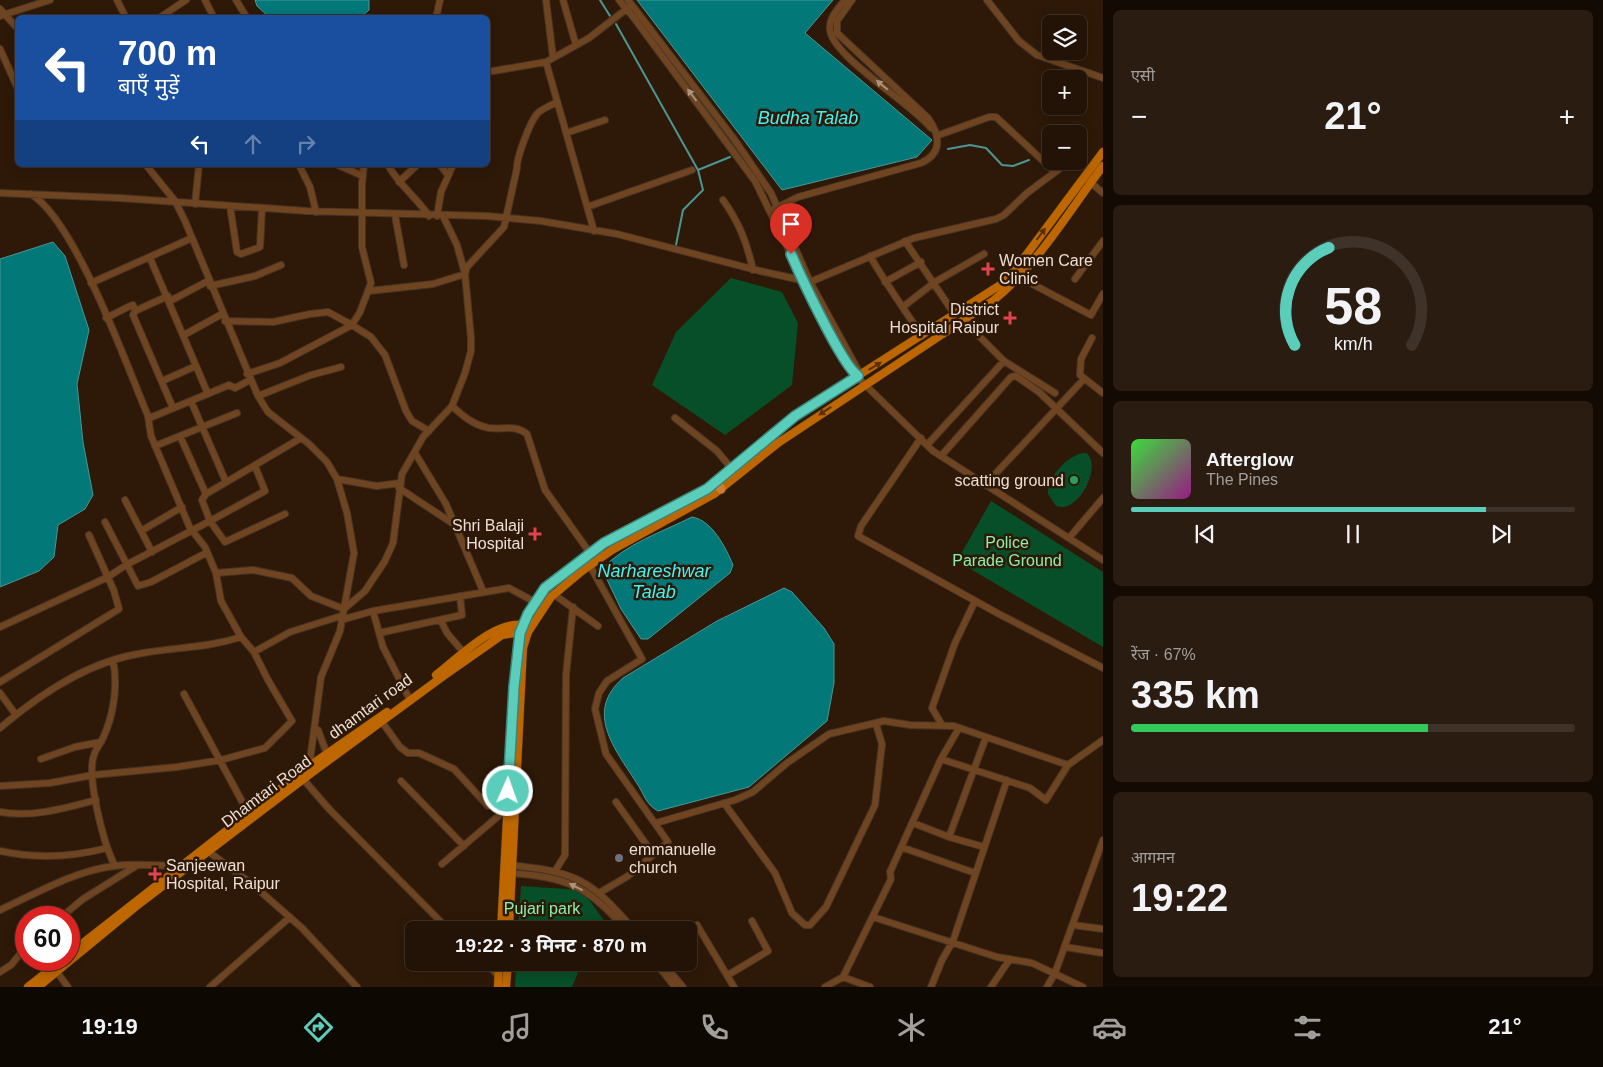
<!DOCTYPE html>
<html lang="hi">
<head>
<meta charset="utf-8">
<style>
	:root { --surface:#221306; --page:#2a1c10; --text:#f1f3f6; --muted:#a29e9b; --line:#3f3228; --accent:#5bcebb }
	body { margin:0; font-family:Helvetica,"Noto Sans Devanagari",sans-serif; background:var(--page); color:var(--text); height:100vh; display:flex; flex-direction:column; font-size:19px; white-space:nowrap }
	* { box-sizing:border-box; margin:0 }
	p { font-size:16px; color:var(--muted) }
	.icon { flex:none; width:28px; height:28px; fill:none; stroke:currentColor; stroke-width:2; stroke-linecap:round; stroke-linejoin:round }
	.map { position:relative; flex:1; overflow:hidden }
	.panel { display:flex; flex-direction:column; gap:10px; padding:10px; background:#130a03; width:500px }
	.panel>* { flex:none }
	.hud { position:absolute; left:15px; top:15px; width:475px; height:152px; border-radius:8px; box-shadow:0 2px 12px #0003,0 0 0 1px var(--line); background:#1a4fa0; color:#fff; overflow:hidden }
	.controls { position:absolute; left:1042px; top:15px; display:grid; gap:10px }
	.controls a { display:grid; place-items:center; width:45px; height:45px; border-radius:8px; background:var(--surface); box-shadow:0 2px 12px #0003,0 0 0 1px var(--line); font-size:25px }
	.speed { position:absolute; left:15px; top:906px; display:flex; gap:10px; font-size:25px; font-weight:700; text-align:center }
	.speed>* { display:grid; place-content:center; width:65px; height:65px; border-radius:50%; background:var(--surface); box-shadow:0 2px 12px #0003,0 0 0 1px var(--line); line-height:1 }
	.speed .limit { border:8px solid #d22; background:#fff; color:#111 }
	.pin { position:absolute; display:grid; place-items:center; width:42px; height:42px; color:#fff; margin:-51px -21px; border-radius:50% 50% 50% 0; rotate:-45deg; box-shadow:0 0 5px #0007 }
	.pin .icon { rotate:45deg }
	.me { position:absolute; width:55px; margin:-28px; rotate:2deg; stroke-linejoin:round; filter:drop-shadow(0 0 4px #0008) }
	.turn { display:flex; align-items:center; gap:18px; height:105px; padding:0 20px; font-size:22px }
	.turn .icon { width:65px; height:65px; stroke-width:2.5 }
	.turn b { display:block; font-size:35px; line-height:42px }
	.lanes { display:flex; align-items:center; height:48px; padding:0 20px; background:#0003; justify-content:center; gap:25px; direction:ltr }
	.lanes .off { opacity:.35 }
	.big { font-size:38px; font-weight:700; line-height:1.1 }
	.panel .widget { flex:1; display:flex; flex-direction:column; justify-content:center; gap:8px; min-width:0; padding:0 18px; border-radius:8px; background:var(--page) }
	.panel .dial { align-items:center; gap:0 }
	.dial svg { height:130px; overflow:visible; fill:none; stroke:var(--line); stroke-width:7; stroke-linecap:round; text-anchor:middle }
	.dial text { fill:var(--text); stroke:none }
	.song { display:flex; align-items:center; gap:15px }
	.cover { width:60px; height:60px; border-radius:8px; background:linear-gradient(135deg,hsl(120 70% 55%),hsl(310 70% 35%)) }
	.played { height:5px; border-radius:2px; background:linear-gradient(90deg,var(--accent) 80%,var(--line) 80%) }
	.keys { display:flex; justify-content:space-around; direction:ltr }
	.heat { display:flex; justify-content:space-between; align-items:center; font-size:28px; direction:ltr }
	.charge { height:8px; border-radius:4px; background:linear-gradient(90deg,#34c759 67%,var(--line) 0) }
	.trip { position:absolute; left:405px; top:921px; width:292px; height:50px; border-radius:8px; background:var(--surface); box-shadow:0 2px 12px #0003,0 0 0 1px var(--line); font-weight:700; line-height:50px; text-align:center }
	.menu { display:flex; height:80px; justify-content:space-around; align-items:center; background:#0e0802; color:var(--muted) }
	.menu .icon { width:35px; height:35px }
	.menu .current { color:var(--accent) }
	.menu b { font-size:22px; color:var(--text) }
	main { display:flex; flex:1; min-height:0 }
	.map>svg:first-child { display:block }
</style>
</head>
<body>
<main>
<div class="map">
<svg width="1103" height="987" viewBox="0 0 1103 987">
	<rect width="100%" height="100%" fill="#2e1908"/>
	<path fill="#074f28" d="M731,278L782,292L798,323L792,385L725,435L652,385L676,332Z
		M1086,453C1103,464 1079,515 1056,506L1048,494C1046,478 1070,452 1086,453Z
		M991,501L1103,572V647L957,561Z
		M521,886L582,890L611,930H518Z
		M516,963V962L582,963L572,987H515Z"/>
	<path fill="#027879" stroke="#499794" d="M255,0H369V10L361,17H269L257,6Z
		M637,0H833L805,33L932,140L917,157L782,190Z
		M53,242L65,256L89,330L77,384L83,442L93,495L85,509L58,525L54,557L39,571L0,587V259Z
		M692,517C712,520 726,548 733,565L730,573L648,639H641L621,609L602,569C625,544 662,532 692,517Z
		M784,588L792,592L824,628L834,644V683L827,721L749,787L658,811C645,804 644,793 636,782C615,749 584,712 623,678L717,621Z"/>
	<g fill="none" stroke-linecap="round" stroke-linejoin="round">
		<path stroke="#499794" stroke-width="2" d="M600,0L610,16
			M616,24L698,170L703,190L683,210L676,245
			M948,149L970,145L986,148L1002,165L1013,166L1029,160
			M698,170L730,157"/>
		<defs>
			<path id="minor" d="M117,0L126,18
				M205,0L214,18
				M236,0L247,18
				M546,0L553,57
				M563,0L576,45
				M619,0L634,18L755,181L815,304L852,372L933,451L1103,560
				M628,0L734,139L771,193L810,282L858,370L859,376
				M845,0C839,8 828,18 830,30C832,56 912,104 931,128
				M987,0L1019,41L1037,55L1103,78
				M0,9L18,29
				M0,16L50,0
				M159,18L186,0
				M436,18L440,0
				M0,49L18,89
				M493,71L546,62
				M566,133L605,120
				M939,135L989,117H996L1055,172
				M299,165L310,187L316,212
				M338,165L363,176
				M388,165C398,184 417,198 429,216
				M440,165L448,175
				M1084,177L1103,193
				M399,182L417,165
				M0,193L120,198L307,211L487,216L541,221L617,234L760,271L810,282L914,238L996,219L1004,215L1027,193L1066,164
				M31,194C76,222 126,364 148,416L151,436L190,528L205,547L216,573
				M723,200C739,222 747,243 753,270
				M195,204L199,165
				M230,206L237,252L241,254L260,247L262,208
				M587,207L692,170
				M774,209L798,197L921,163C943,153 940,135 928,118L837,33V21L852,0
				M395,215L404,265
				M437,216L441,192L453,165
				M594,231L546,62L589,38L629,7
				M905,241L955,315
				M870,256C886,284 904,309 922,336
				M150,258L208,394
				M1019,277L1091,315L1103,294
				M1075,279L1103,241
				M885,282L921,262
				M91,283L192,238
				M210,286L255,276L281,265
				M369,291L433,284L465,274L457,245L443,216
				M168,296L135,311L133,315L173,408
				M170,301L208,281
				M904,306L935,282L984,254
				M106,318L130,306L133,305L135,311
				M225,321L273,322L310,314L328,312L352,325L371,337L385,355L406,411L412,421L429,431
				M964,321L1004,361L1055,393
				M184,335L222,314
				M1092,338L1081,359L1080,375L1103,393
				M247,374L280,363L352,325L360,312L371,283L362,247V183L364,165
				M162,381L196,366
				M258,396L311,375L341,367
				M191,401L226,482
				M452,406C463,416 473,425 489,428C504,430 515,424 527,434L545,490L590,553
				M148,416L152,417L229,385L235,388L250,380
				M675,418L717,451L732,469
				M180,436L206,494
				M921,438L861,526L858,536L999,614L1103,668
				M927,445L1004,361
				M155,446L237,413
				M415,453L446,504L483,591
				M941,456L1011,377L1016,376L1039,392L1103,453
				M255,466L265,491L210,521L225,542L285,514
				M337,479L377,486L400,483
				M985,485L1084,379
				M399,488L455,525
				M125,500L152,552
				M105,522L138,586L151,582L206,553
				M141,531L182,507
				M1069,538L1103,498
				M585,557L642,659L607,681L599,693L595,709L606,754L668,842L628,876L599,893
				M545,588L598,626
				M373,611L383,647L408,696
				M341,620L373,611L509,588L544,607
				M441,621L447,633L464,653
				M0,627L108,577L126,565L210,521L202,500L206,494L301,438
				M379,633L462,615L460,596
				M254,652L290,632L341,616
				M113,660C118,684 114,715 103,738C100,744 96,749 94,755C86,777 104,845 115,866
				M0,682L119,609L114,591L89,535
				M0,693L16,715
				M184,694L251,818
				M382,722L400,747L408,753H419L454,769L488,806L495,803L508,808L442,864
				M942,725L932,708L955,643L975,601
				M0,728C41,693 89,661 143,653C178,647 207,648 241,637
				M318,730L327,754
				M41,759L75,747L101,742
				M1068,765L1103,740
				M309,768L321,677L340,631L344,609L365,591L385,561L393,543L402,474L423,437L452,406L465,373L471,351V338L465,274L467,267L504,227L517,168C516,159 530,122 537,114C541,109 552,105 557,102
				M303,779L330,810L449,930
				M401,781L464,846
				M0,786L50,783L93,775L177,767L221,760L265,748L292,721L268,680L254,652L241,637L221,601L216,573L253,570L292,578L311,596L344,609L354,553L347,513L337,479L327,462L309,444L268,412L258,396L185,221L175,201L146,165
				M616,802L653,854
				M724,803L775,873L792,913L805,925H810L826,907L875,805L882,744L876,724
				M0,812C32,818 65,808 96,800
				M656,823L735,800L753,792L787,763L829,734L884,721L910,725L954,726L1068,765L1046,800L1030,788L941,759
				M913,823L949,837L984,847
				M949,837L986,737
				M901,847L975,873
				M0,851C36,859 72,857 107,848
				M209,852L252,884L302,928L357,987
				M509,865C576,872 589,878 634,930
				M555,871L565,855L566,675L573,607
				M509,873C566,877 588,885 626,930
				M0,910C37,893 74,871 114,866C136,863 159,866 180,866L181,868
				M873,917L997,957L1032,963L1083,987
				M60,918L83,899L136,866
				M697,925L734,987
				M1073,925L1103,929
				M1065,947L1103,953
				M484,962L498,975
				M655,962L675,987
				M662,962L683,987
				M54,968L68,987
				M0,972L11,965L26,947
				M728,975L768,951L752,921
				M843,977L870,987
				M210,987L290,917
				M825,987L843,977L891,879L890,872L941,759L959,728
				M931,987L942,960L953,941L1007,780
				M991,987L1010,959
				M1047,987L1055,973L1103,840"/>
			<path id="major" d="M436,675C457,659 498,617 526,626
				M501,930L514,687L520,633L528,614L545,588L604,543L707,489L795,416L1000,285L1012,274L1103,152
				M509,930L523,648L528,632L551,597L582,571L612,550L714,494L778,443L994,300C1039,263 1069,211 1103,166
				M69,954L308,767L387,712
				M28,987L62,960
				M38,987L139,904L310,774L442,677L502,635L515,633L524,635
				M498,987L499,962
				M506,987L508,962"/>
			<path id="highway" d="M716,482L721,489"/>
		</defs>
		<use href="#minor" stroke="#493525" stroke-width="8"/>
		<use href="#major" stroke="#493525" stroke-width="9"/>
		<use href="#highway" stroke="#493525" stroke-width="11"/>
		<use href="#minor" stroke="#6f4521" stroke-width="6"/>
		<use href="#major" stroke="#be6700" stroke-width="8"/>
		<use href="#highway" stroke="#d17c31" stroke-width="9"/>
	</g>
	<defs><path id="oneway-solid" d="M-6-.8H1V-3.2L6.5 0L1 3.2V.8H-6Z" transform="scale(1.25)"/></defs>
	<g fill="#ae927a">
		<use href="#oneway-solid" transform="translate(882 85) rotate(-140)"/>
		<use href="#oneway-solid" transform="translate(692 95) rotate(-127)"/>
		<use href="#oneway-solid" transform="translate(576 887) rotate(-153)"/>
	</g>
	<g fill="#593006">
		<use href="#oneway-solid" transform="translate(1041 234) rotate(-53)"/>
		<use href="#oneway-solid" transform="translate(875 366) rotate(-31)"/>
		<use href="#oneway-solid" transform="translate(825 411) rotate(146)"/>
	</g>
	<g fill="none" stroke-linecap="round" stroke-linejoin="round">
		<defs>
			<path id="route" d="M508,791L514,687L520,633L528,614L545,588L604,543L707,489L795,416L858,376C842,365 801,277 791,254"/>
		</defs>
		<use href="#route" stroke="#3b867a" stroke-width="12"/>
		<use href="#route" stroke="#5bcebb" stroke-width="9"/>
	</g>
	<g fill="#e0444e" stroke="#2e1908" stroke-width="2">
		<path d="M985.5 261.5h5v5h5v5h-5v5h-5v-5h-5v-5h5z"/>
		<path d="M1007.5 310.5h5v5h5v5h-5v5h-5v-5h-5v-5h5z"/>
		<path d="M532.5 526.5h5v5h5v5h-5v5h-5v-5h-5v-5h5z"/>
		<path d="M152.5 866.5h5v5h5v5h-5v5h-5v-5h-5v-5h5z"/>
	</g>
	<circle fill="#2e9e5b" stroke="#2e1908" stroke-width="2" cx="1074" cy="480" r="5"/>
	<circle fill="#6b7280" stroke="#2e1908" stroke-width="2" cx="619" cy="858" r="5"/>
	<g text-anchor="middle" stroke-width="5" stroke-linejoin="round" paint-order="stroke">
		<g font-size="16" fill="#eeded4" stroke="#2e1908" text-anchor="start">
			<text x="999" y="266">Women Care<tspan x="999" dy="18">Clinic</tspan></text>
			<text x="999" y="315" text-anchor="end">District<tspan x="999" dy="18">Hospital Raipur</tspan></text>
			<text x="1064" y="486" text-anchor="end">scatting ground</text>
			<text x="524" y="531" text-anchor="end">Shri Balaji<tspan x="524" dy="18">Hospital</tspan></text>
			<text x="629" y="855">emmanuelle<tspan x="629" dy="18">church</tspan></text>
			<text x="166" y="871">Sanjeewan<tspan x="166" dy="18">Hospital, Raipur</tspan></text>
		</g>
		<g font-size="16" fill="#88f0a9" stroke="#2e1908">
			<text x="1007" y="548">Police<tspan x="1007" dy="18">Parade Ground</tspan></text>
			<text x="542" y="914">Pujari park</text>
		</g>
		<g font-size="16" fill="#eeded4" stroke="#2e1908">
			<text transform="translate(370 706) rotate(-36)" y="6">dhamtari road</text>
			<text transform="translate(266 791) rotate(-37)" y="6">Dhamtari Road</text>
		</g>
		<g font-size="18" font-style="italic" fill="#3df5f6" stroke="#2e1908">
			<text x="808" y="124">Budha Talab</text>
			<text x="654" y="577">Narhareshwar<tspan x="654" dy="21">Talab</tspan></text>
		</g>
	</g>
</svg>
<div class="controls">
<a><svg class="icon" aria-label="layers" viewBox="0 0 24 24"><path d="M12 4l9 5-9 5-9-5zM3 14l9 5 9-5"/></svg></a>
<a>+</a>
<a>−</a>
</div>
<div class="speed"><div class="limit">60</div></div>
<div class="pin" style="left:791px;top:254px;background:#d93025"><svg class="icon" aria-label="arrive" viewBox="0 0 24 24"><path d="M6 21V4h12l-3 4 3 4H6"/></svg></div>
<svg class="me" style="left:508px;top:791px" viewBox="-20 -20 40 40"><circle r="17" fill="#5bcebb" stroke="#fff" stroke-width="3"/><path d="M0-11L8 9 0 5-8 9z" fill="#fff"/></svg>
<div class="trip">19:22 · 3 मिनट · 870 m</div>
<div class="hud">
<div class="turn"><svg class="icon" aria-label="left" viewBox="0 0 24 24"><path d="M17 20v-9H6M10 6l-5 5 5 5"/></svg><div><b>700 m</b>बाएँ मुड़ें</div></div>
<div class="lanes"><svg class="icon" aria-label="left" viewBox="0 0 24 24"><path d="M17 20v-9H6M10 6l-5 5 5 5"/></svg><svg class="icon off" aria-label="ahead" viewBox="0 0 24 24"><path d="M12 20V5M6 11l6-6 6 6"/></svg><svg class="icon off" aria-label="right" viewBox="0 0 24 24"><path d="M7 20v-9h11M14 6l5 5-5 5"/></svg></div>
</div>
</div>
<section class="panel">
<div class="widget"><p>एसी</p>
<div class="heat"><a>−</a><b class="big">21°</b><a>+</a></div>
</div>
<div class="widget dial"><svg viewBox="0 0 100 80">
<path d="M14 69A42 42 0 1 1 86 69"/>
<path d="M14 69A42 42 0 0 1 35 9" stroke="#5bcebb"/>
<text x="50" y="56" font-size="32" font-weight="700">58</text>
<text x="50" y="72" font-size="11">km/h</text>
</svg></div>
<div class="widget">
<div class="song"><i class="cover"></i><div><b>Afterglow</b><p>The Pines</p></div></div>
<div class="played"></div>
<div class="keys"><svg class="icon" aria-label="previous" viewBox="0 0 24 24"><path d="M18 5L8 12l10 7zM5 5v14"/></svg><svg class="icon" aria-label="pause" viewBox="0 0 24 24"><path d="M8 5v14M16 5v14"/></svg><svg class="icon" aria-label="next" viewBox="0 0 24 24"><path d="M6 5l10 7-10 7zM19 5v14"/></svg></div>
</div>
<div class="widget"><p>रेंज · 67%</p><b class="big">335 km</b><div class="charge"></div></div>
<div class="widget"><p>आगमन</p><b class="big">19:22</b></div>
</section>
</main>
<nav class="menu">
<b>19:19</b>
<svg class="icon current" aria-label="directions" viewBox="0 0 24 24"><path d="M12 3l9 9-9 9-9-9zM9 14v-3h6M13 9l2 2-2 2"/></svg>
<svg class="icon" aria-label="music" viewBox="0 0 24 24"><path d="M9 18V5l10-2v13"/><circle cx="6" cy="18" r="3"/><circle cx="16" cy="16" r="3"/></svg>
<svg class="icon" aria-label="phone" viewBox="0 0 24 24"><path d="M5 4h4l2 5-3 2q2 4 5 5l2-3 5 2v4C11 20 4 13 5 4z"/></svg>
<svg class="icon" aria-label="climate" viewBox="0 0 24 24"><path d="M12 3v18M4 7l16 10M4 17L20 7"/></svg>
<svg class="icon" aria-label="car" viewBox="0 0 24 24"><path d="M5 17H2v-5l4-1 3-4h7l3 4 3 1v5h-3M9 17h6M6 11h13"/><circle cx="7" cy="17" r="2"/><circle cx="17" cy="17" r="2"/></svg>
<svg class="icon" aria-label="filters" viewBox="0 0 24 24"><path d="M4 7h16M4 17h16"/><circle cx="9" cy="7" r="2"/><circle cx="15" cy="17" r="2"/></svg>
<b>21°</b>
</nav>
</body>
</html>
